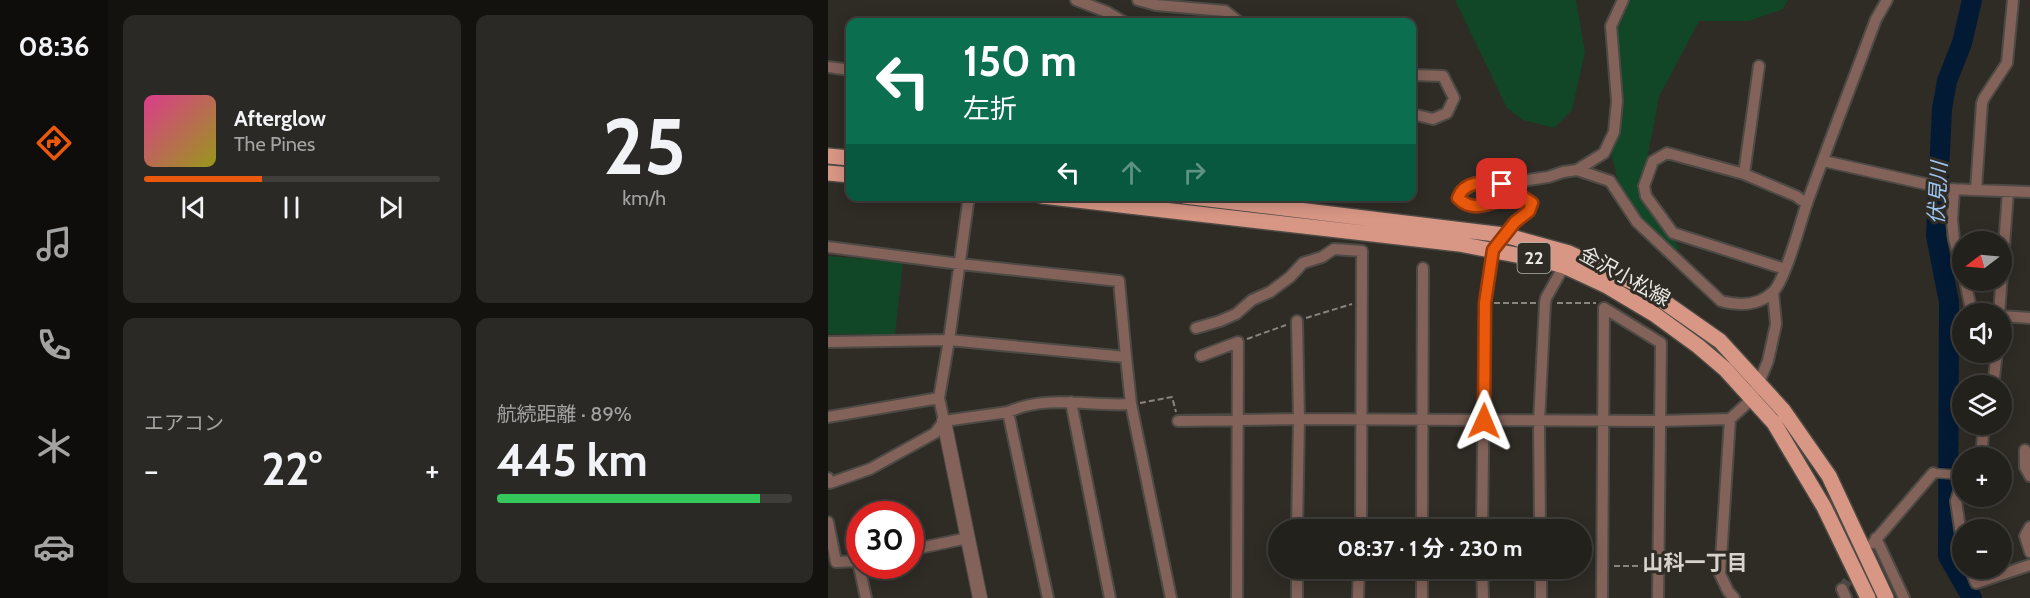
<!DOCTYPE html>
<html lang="ja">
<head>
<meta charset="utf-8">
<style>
	:root { --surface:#23211c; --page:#2b2925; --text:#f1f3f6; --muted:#a3a3a3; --line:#403e3b; --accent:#ea580c }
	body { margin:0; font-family:Cabin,"Noto Sans JP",sans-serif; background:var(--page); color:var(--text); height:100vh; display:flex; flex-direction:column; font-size:22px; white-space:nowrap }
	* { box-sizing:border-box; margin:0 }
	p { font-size:20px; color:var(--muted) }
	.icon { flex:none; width:33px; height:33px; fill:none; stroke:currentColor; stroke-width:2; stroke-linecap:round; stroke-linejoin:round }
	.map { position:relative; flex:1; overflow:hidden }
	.details { display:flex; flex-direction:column; gap:15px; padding:15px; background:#13120f; width:720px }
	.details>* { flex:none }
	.top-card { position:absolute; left:18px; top:18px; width:570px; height:183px; border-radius:12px; box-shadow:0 3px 15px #0003,0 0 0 2px var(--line); background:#0b6e4f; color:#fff; overflow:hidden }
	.needle { width:39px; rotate:254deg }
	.controls { position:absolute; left:1124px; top:231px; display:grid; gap:12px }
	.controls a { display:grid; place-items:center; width:60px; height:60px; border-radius:50%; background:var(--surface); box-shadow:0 3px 15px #0003,0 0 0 2px var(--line); font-size:30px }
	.speed { position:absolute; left:18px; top:501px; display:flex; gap:12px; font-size:30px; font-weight:700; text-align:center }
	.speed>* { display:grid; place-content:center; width:78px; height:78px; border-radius:50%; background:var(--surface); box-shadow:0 3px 15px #0003,0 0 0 2px var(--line); line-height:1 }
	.speed .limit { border:9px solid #d22; background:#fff; color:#111 }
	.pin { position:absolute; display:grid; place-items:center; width:51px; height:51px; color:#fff; margin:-26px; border-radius:12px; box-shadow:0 3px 9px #0006 }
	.me { position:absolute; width:66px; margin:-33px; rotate:1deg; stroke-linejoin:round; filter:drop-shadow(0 0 4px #0008) }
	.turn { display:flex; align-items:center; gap:21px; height:126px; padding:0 18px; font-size:27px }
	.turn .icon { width:78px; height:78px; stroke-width:2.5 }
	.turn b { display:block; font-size:42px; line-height:51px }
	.lanes { display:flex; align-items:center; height:57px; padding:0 18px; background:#0003; justify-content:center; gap:30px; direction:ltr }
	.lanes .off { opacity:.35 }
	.big { font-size:45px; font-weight:700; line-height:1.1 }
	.details .tile { flex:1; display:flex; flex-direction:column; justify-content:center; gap:9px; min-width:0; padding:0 21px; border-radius:12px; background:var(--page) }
	.details .dial { align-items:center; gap:0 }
	.dial b { font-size:78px; line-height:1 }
	.song { display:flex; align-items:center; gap:18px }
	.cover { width:72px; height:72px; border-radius:9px; background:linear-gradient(135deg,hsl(330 70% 55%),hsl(60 70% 35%)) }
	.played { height:6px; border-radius:3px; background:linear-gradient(90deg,var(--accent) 40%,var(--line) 40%) }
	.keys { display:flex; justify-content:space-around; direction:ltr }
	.heat { display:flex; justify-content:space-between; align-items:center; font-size:33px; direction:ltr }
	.charge { height:9px; border-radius:4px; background:linear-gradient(90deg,#34c759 89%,var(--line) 0) }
	.details .tiles { flex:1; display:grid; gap:15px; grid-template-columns:repeat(2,1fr) }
	.trip { position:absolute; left:440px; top:519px; width:324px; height:60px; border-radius:30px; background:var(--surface); box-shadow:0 3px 15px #0003,0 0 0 2px var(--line); font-weight:700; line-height:60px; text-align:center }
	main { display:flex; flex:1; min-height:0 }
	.tabs { display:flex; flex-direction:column; width:108px; justify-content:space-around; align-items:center; background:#0e0d0b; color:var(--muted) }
	.tabs .icon { width:42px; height:42px }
	.tabs .on { color:var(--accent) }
	.tabs b { font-size:27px; color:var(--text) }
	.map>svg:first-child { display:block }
</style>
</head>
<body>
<main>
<nav class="tabs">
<b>08:36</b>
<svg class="icon on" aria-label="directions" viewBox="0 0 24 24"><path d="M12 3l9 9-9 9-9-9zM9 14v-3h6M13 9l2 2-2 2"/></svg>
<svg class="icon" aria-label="music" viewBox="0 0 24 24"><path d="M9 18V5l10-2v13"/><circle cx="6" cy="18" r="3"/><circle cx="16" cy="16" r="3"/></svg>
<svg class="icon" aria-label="phone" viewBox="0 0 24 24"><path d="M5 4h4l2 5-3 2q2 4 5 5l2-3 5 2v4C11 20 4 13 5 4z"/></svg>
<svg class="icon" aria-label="climate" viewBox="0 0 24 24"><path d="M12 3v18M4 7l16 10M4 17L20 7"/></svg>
<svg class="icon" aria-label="car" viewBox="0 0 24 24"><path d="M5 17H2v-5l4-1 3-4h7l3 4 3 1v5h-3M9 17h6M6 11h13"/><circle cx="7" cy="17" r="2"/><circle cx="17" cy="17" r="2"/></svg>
</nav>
<section class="details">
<div class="tiles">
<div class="tile">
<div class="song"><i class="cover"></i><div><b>Afterglow</b><p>The Pines</p></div></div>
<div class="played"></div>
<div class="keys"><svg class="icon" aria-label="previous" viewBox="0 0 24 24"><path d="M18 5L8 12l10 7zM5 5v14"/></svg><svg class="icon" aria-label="pause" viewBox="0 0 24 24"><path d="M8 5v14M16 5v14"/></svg><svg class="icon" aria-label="next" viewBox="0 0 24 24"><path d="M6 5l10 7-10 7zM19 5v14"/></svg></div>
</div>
<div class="tile dial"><b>25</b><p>km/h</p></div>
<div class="tile"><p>エアコン</p>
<div class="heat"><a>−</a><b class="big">22°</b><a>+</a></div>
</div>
<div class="tile"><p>航続距離 · 89%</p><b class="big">445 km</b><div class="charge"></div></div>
</div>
</section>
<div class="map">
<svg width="1202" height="598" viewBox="0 0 1202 598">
	<rect width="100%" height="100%" fill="#2f2c26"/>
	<path fill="#114626" d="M627,0H748L757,52L744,110L726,128L695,120L679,108Z
		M801,0H960L955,9L921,21H871L831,97L812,197L852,248L846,252L811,219L790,182L783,153L794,116L786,26Z
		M0,256L75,262L67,335L0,334Z"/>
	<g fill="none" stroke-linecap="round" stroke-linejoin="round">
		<path stroke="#031a35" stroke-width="20" d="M1144,0L1134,43L1119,81L1114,109L1108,236L1121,302L1120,556L1144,598"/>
		<path stroke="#4b4843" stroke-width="10" stroke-dasharray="10 5" stroke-linecap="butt" d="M1014,589L1041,550"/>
		<defs>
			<path id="pedestrian" d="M1105,473L1134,475"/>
			<path id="minor" d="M248,0L279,12L296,22
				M310,0L328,5L397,11L411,22
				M0,67L22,70
				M584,75L615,76L626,98L619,113L605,119L584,114
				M996,161L1120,189L1202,192
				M749,170L782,181L809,222L893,301C911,306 930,306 945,292C958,279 972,223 979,203C1001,142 1025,81 1048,19L1059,0
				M916,174L931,66
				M1126,189L1124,220L1126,239L1134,268
				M1148,189L1154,103L1156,98L1179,63L1185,0
				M0,247L132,264L291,281L298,357
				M957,269L845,233L818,196L816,186L825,161L839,153L916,174L968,196L979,204
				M1137,280L1144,314
				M776,308L833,343L830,598
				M1171,314L1180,192
				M1173,316L1202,318
				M469,321L471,419L469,530
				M368,328L392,321L408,314L424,300L442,292L462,277L475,263L494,257L506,249L534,251L533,530
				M0,342L121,340L141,196
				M373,356L410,342L409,598
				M1165,386L1169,352
				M111,398L116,421
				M243,402L282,598
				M0,417L111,398L121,340L298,357L303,404L343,598
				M350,421L471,419L832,421L902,419
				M1197,450V467L1202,476
				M1153,458L1156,424
				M0,478L2,483L42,469L107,433L116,421L180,412
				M1134,482L1128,501L1134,542
				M0,522L8,562L30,561L38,598
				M1202,527L1197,536L1202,552
				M594,530L595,268
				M654,530L657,303L665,250L687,222L701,211L704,203L692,195C670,197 649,218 630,198L633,192L647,183L674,184L720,177L735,172L749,170L776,153L786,132L789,101L783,26L795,0
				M712,530L711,422L717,303L718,298L736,266
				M1048,538L1076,598
				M1045,543L1105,473
				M82,550L140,538
				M469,568V598
				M594,568V598
				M654,568L655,598
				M713,568V598
				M1142,568L1148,583L1202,565
				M1014,589L1018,598
				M220,598L180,412C220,394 261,407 303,404
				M530,598L531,568
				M774,598L776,308
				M906,598L900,591L892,574L902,419L924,399L940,361L948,324L945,292"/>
			<path id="tertiary" d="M116,421L152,598"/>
			<path id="primary" d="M0,156L22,158
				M0,173L22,175
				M214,196L631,244L715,260L736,266L779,286L826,314L870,346L897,369L946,423L996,507L1040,598
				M356,196L676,235L741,253L815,287L892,341L955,410L1001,476L1058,598"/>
		</defs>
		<use href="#pedestrian" stroke="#4d4a45" stroke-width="11"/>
		<use href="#minor" stroke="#4d4a45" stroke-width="14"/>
		<use href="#tertiary" stroke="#4d4a45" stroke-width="16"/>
		<use href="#primary" stroke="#4d4a45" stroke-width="18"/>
		<path stroke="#888580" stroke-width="2" stroke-dasharray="6 3" stroke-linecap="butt" d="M666,303H708
			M729,303H768
			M478,318L524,304
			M419,339L458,325
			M312,403L344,397L348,412
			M786,566H819"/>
		<use href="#pedestrian" stroke="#826259" stroke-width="8"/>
		<use href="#minor" stroke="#826259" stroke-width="10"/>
		<use href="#tertiary" stroke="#826259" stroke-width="14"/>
		<use href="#primary" stroke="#d89684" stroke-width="15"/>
	</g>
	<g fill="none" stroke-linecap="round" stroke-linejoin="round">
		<defs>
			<path id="route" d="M656,421L657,303L665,250L687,222L701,211L704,203L692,195C670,197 648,217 630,198C637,179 658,183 674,184"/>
		</defs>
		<use href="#route" stroke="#983908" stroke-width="15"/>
		<use href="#route" stroke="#ea580c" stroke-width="10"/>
	</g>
	<g text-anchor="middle" stroke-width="6" stroke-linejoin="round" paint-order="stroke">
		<rect fill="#2f2c26" stroke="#b3b0ac" stroke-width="1.5" x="689.5" y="243" width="33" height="30" rx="4.5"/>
		<g font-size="18" font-weight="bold" fill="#ebe9e5">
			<text x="706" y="264">22</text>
		</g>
		<g font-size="20" fill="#ebe9e5" stroke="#2f2c26">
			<text transform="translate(797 276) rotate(29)" y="7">金沢小松線</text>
		</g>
		<g font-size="21" font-style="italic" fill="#9cc3f1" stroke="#2f2c26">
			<text transform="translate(1110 193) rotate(-87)" y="7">伏見川</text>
		</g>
		<g font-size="21" font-weight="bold" fill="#d8d4cd" stroke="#2f2c26">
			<text x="867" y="570">山科一丁目</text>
		</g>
	</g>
</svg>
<div class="controls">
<a><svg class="needle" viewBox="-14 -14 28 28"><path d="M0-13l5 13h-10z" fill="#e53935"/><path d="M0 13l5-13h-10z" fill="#a3a3a3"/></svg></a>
<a><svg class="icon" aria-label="sound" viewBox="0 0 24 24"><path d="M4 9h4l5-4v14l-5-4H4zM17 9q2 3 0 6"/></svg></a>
<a><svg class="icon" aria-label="layers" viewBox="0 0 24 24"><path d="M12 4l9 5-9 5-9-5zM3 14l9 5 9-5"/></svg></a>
<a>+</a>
<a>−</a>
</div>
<div class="speed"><div class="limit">30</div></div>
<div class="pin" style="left:674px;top:184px;background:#d93025"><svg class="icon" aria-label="arrive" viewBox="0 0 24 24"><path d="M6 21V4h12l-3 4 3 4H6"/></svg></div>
<svg class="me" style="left:656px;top:421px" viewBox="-20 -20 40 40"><path d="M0-17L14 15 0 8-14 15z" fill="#ea580c" stroke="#fff" stroke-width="4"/></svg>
<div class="trip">08:37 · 1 分 · 230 m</div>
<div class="top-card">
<div class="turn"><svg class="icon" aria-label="left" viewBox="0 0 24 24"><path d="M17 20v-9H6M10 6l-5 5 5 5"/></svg><div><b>150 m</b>左折</div></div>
<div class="lanes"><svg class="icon" aria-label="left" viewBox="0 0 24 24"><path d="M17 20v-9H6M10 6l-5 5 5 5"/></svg><svg class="icon off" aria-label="ahead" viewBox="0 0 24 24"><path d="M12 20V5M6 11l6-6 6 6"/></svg><svg class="icon off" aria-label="right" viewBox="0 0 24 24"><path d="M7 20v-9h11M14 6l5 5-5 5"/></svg></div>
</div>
</div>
</main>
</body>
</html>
